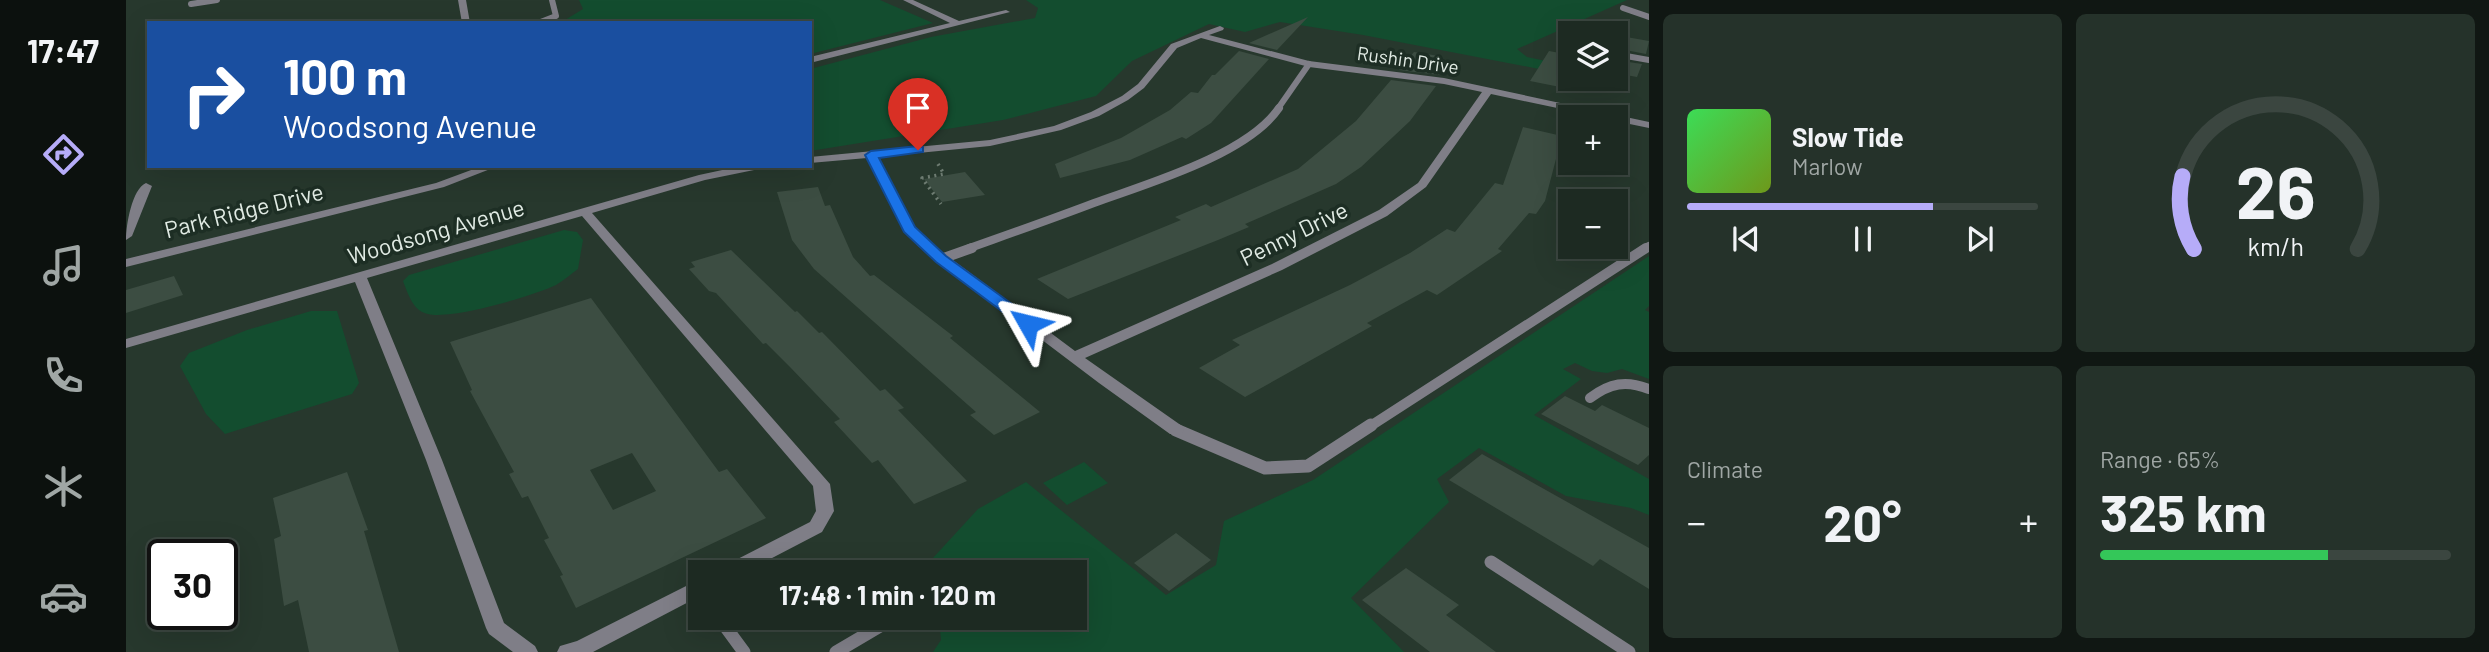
<!DOCTYPE html>
<html lang="en">
<head>
<meta charset="utf-8">
<style>
	:root { --surface:#1d2a22; --page:#25322a; --text:#f1f3f6; --muted:#a0a7a5; --line:#3b4640; --accent:#b6acf8 }
	body { margin:0; font-family:Barlow,sans-serif; background:var(--page); color:var(--text); height:100vh; display:flex; flex-direction:column; font-size:26px; white-space:nowrap }
	* { box-sizing:border-box; margin:0 }
	p { font-size:23px; color:var(--muted) }
	.icon { flex:none; width:38px; height:38px; fill:none; stroke:currentColor; stroke-width:2; stroke-linecap:round; stroke-linejoin:round }
	.map { position:relative; flex:1; overflow:hidden }
	.side { display:flex; flex-direction:column; gap:14px; padding:14px; background:#101713; width:840px }
	.side>* { flex:none }
	.guide { position:absolute; left:21px; top:21px; width:665px; height:147px; border-radius:0px; box-shadow:0 7px 28px #0002,0 0 0 2px var(--line); background:#1a4fa0; color:#fff; overflow:hidden }
	.controls { position:absolute; left:1432px; top:21px; display:grid; gap:14px }
	.controls a { display:grid; place-items:center; width:70px; height:70px; border-radius:0px; background:var(--surface); box-shadow:0 7px 28px #0002,0 0 0 2px var(--line); font-size:35px }
	.speed { position:absolute; left:21px; top:539px; display:flex; gap:14px; font-size:35px; font-weight:700; text-align:center }
	.speed>* { display:grid; place-content:center; width:91px; height:91px; border-radius:50%; background:var(--surface); box-shadow:0 7px 28px #0002,0 0 0 2px var(--line); line-height:1 }
	.speed .limit { border:4px solid #111; border-radius:10px; background:#fff; color:#111 }
	.pin { position:absolute; display:grid; place-items:center; width:60px; height:60px; color:#fff; margin:-72px -30px; border-radius:50% 50% 50% 0; rotate:-45deg; box-shadow:0 0 7px #0007 }
	.pin .icon { rotate:45deg }
	.me { position:absolute; width:77px; margin:-38px; rotate:307deg; stroke-linejoin:round; filter:drop-shadow(0 0 5px #0008) }
	.turn { display:flex; align-items:center; gap:24px; height:147px; padding:0 21px; font-size:32px }
	.turn .icon { width:91px; height:91px; stroke-width:2.5 }
	.turn b { display:block; font-size:49px; line-height:60px }
	.big { font-size:52px; font-weight:700; line-height:1.1 }
	.side .tile { flex:1; display:flex; flex-direction:column; justify-content:center; gap:10px; min-width:0; padding:0 24px; border-radius:10px; background:var(--page) }
	.side .dial { align-items:center; gap:0 }
	.dial svg { height:182px; overflow:visible; fill:none; stroke:var(--line); stroke-width:7; stroke-linecap:round; text-anchor:middle }
	.dial text { fill:var(--text); stroke:none }
	.song { display:flex; align-items:center; gap:21px }
	.cover { width:84px; height:84px; border-radius:10px; background:linear-gradient(135deg,hsl(130 70% 55%),hsl(80 70% 35%)) }
	.played { height:7px; border-radius:4px; background:linear-gradient(90deg,var(--accent) 70%,var(--line) 70%) }
	.keys { display:flex; justify-content:space-around; direction:ltr }
	.heat { display:flex; justify-content:space-between; align-items:center; font-size:38px; direction:ltr }
	.charge { height:10px; border-radius:5px; background:linear-gradient(90deg,#34c759 65%,var(--line) 0) }
	.side .tiles { flex:1; display:grid; gap:14px; grid-template-columns:repeat(2,1fr) }
	.trip { position:absolute; left:562px; top:560px; width:399px; height:70px; border-radius:0px; background:var(--surface); box-shadow:0 7px 28px #0002,0 0 0 2px var(--line); font-weight:700; line-height:70px; text-align:center }
	main { display:flex; flex:1; min-height:0 }
	.tab-bar { display:flex; flex-direction:column; width:126px; justify-content:space-around; align-items:center; background:#0c110e; color:var(--muted) }
	.tab-bar .icon { width:49px; height:49px }
	.tab-bar .on { color:var(--accent) }
	.tab-bar b { font-size:32px; color:var(--text) }
	.map>svg:first-child { display:block }
</style>
</head>
<body>
<main>
<nav class="tab-bar">
<b>17:47</b>
<svg class="icon on" aria-label="directions" viewBox="0 0 24 24"><path d="M12 3l9 9-9 9-9-9zM9 14v-3h6M13 9l2 2-2 2"/></svg>
<svg class="icon" aria-label="music" viewBox="0 0 24 24"><path d="M9 18V5l10-2v13"/><circle cx="6" cy="18" r="3"/><circle cx="16" cy="16" r="3"/></svg>
<svg class="icon" aria-label="phone" viewBox="0 0 24 24"><path d="M5 4h4l2 5-3 2q2 4 5 5l2-3 5 2v4C11 20 4 13 5 4z"/></svg>
<svg class="icon" aria-label="climate" viewBox="0 0 24 24"><path d="M12 3v18M4 7l16 10M4 17L20 7"/></svg>
<svg class="icon" aria-label="car" viewBox="0 0 24 24"><path d="M5 17H2v-5l4-1 3-4h7l3 4 3 1v5h-3M9 17h6M6 11h13"/><circle cx="7" cy="17" r="2"/><circle cx="17" cy="17" r="2"/></svg>
</nav>
<div class="map">
<svg width="1523" height="652" viewBox="0 0 1523 652">
	<rect width="100%" height="100%" fill="#27382d"/>
	<path fill="#134d2f" d="M453,0H754L807,23L684,54V23H434L457,9Z
		M900,0H1501L1391,49L1401,57L1444,66V75L1237,35L1154,22L1119,32L1083,24L1006,61L970,96L877,120L684,151V69L805,37L909,18L912,8Z
		M438,230L451,232L457,240L452,269C445,274 437,281 430,285C406,296 327,320 302,314C287,311 282,294 277,281L283,275Z
		M1523,256V306L1519,310L1523,312V379L1496,369L1481,373L1466,371L1449,363L1437,369L1455,379L1408,415L1523,479V515L1505,508L1440,496L1353,448L1311,479L1323,502L1225,598L1278,652H807L815,640L813,618H948V572H808L806,559L852,509L900,482L1040,595L1090,565L1098,521L1187,480Z
		M185,311H211L233,383L226,394L99,434L80,414L54,366L63,353L121,330Z
		M958,462L982,483L941,505L917,483Z"/>
	<path fill="#3c4d42" fill-rule="evenodd" d="M1182,17L1151,50L1123,43Z
		M1489,35L1523,41L1520,54L1489,48Z
		M1113,51L1143,59L1085,123L1060,139L1056,137L1004,160L934,178L929,164L995,138L1044,110L1065,92L1072,93L1086,75H1089Z
		M1423,51L1444,55V89L1404,81Z
		M1288,52L1313,56V75L1273,70Z
		M1489,60L1516,64L1511,77L1489,73Z
		M1265,80L1310,86L1284,121L1235,167L1210,184L1119,224L1123,227L1092,240L942,299L911,279L1055,220L1049,217L1080,204L1085,207L1172,169L1230,121Z
		M1397,127L1436,136L1419,201L1410,214L1403,213L1372,249L1376,251L1311,295L1301,290L1241,323L1246,326L1119,397L1073,368L1114,345L1106,340L1224,285L1284,253L1321,229L1329,232L1369,183L1377,185Z
		M839,172L859,195L816,202L798,179Z
		M692,187L699,206L704,205L727,257L744,276L748,275L827,336L824,338L914,412L868,435L844,415L850,412L688,269L666,240L651,192Z
		M605,250L669,312L671,311L693,333L696,332L754,391L759,389L778,408L772,410L841,481L788,504L752,460L746,463L708,422L714,419L664,367L640,343L637,344L590,293L583,291L563,269L569,267L565,262Z
		M48,276L57,295L0,313V290Z
		M465,298L593,472L601,469L640,518L450,608L434,576L437,575L418,540L423,538L402,496L396,498L383,474L388,472L344,391L346,390L324,342ZM506,453L530,491L487,510L464,470Z
		M1439,396L1469,411L1476,405L1523,428V455L1512,465L1415,414Z
		M1356,454L1523,548V589L1474,559L1467,566L1323,480Z
		M221,472L242,530L238,531L273,652H183L172,600L158,606L148,539L155,536L147,498Z
		M1050,533L1085,560L1043,591L1008,563Z
		M1280,568L1333,605L1320,615L1370,652H1304L1236,600Z"/>
	<g fill="none" stroke-linecap="round" stroke-linejoin="round">
		<path stroke="#6d7b71" stroke-width="3.5" stroke-dasharray="2 4.5" stroke-linecap="butt" d="M812,164L818,174L796,178L815,204"/>
		<path stroke="#7f7e87" stroke-width="6" d="M65,4L91,0
			M1497,8L1523,17
			M412,23L430,16L426,0
			M1437,44L1444,45
			M1489,54L1523,60
			M1151,110L1183,64"/>
		<path stroke="#7f7e87" stroke-width="8" d="M841,249C883,234 926,219 968,203C1020,184 1121,155 1153,108
			M1518,249L1523,246"/>
		<path stroke="#7f7e87" stroke-width="10" d="M815,259L846,248
			M1464,398C1484,383 1500,380 1523,389
			M1243,427L1520,248"/>
		<path stroke="#7f7e87" stroke-width="13" d="M1050,430L1139,468L1182,466L1245,425
			M1365,562L1503,652
			M593,618L618,652
			M710,652L761,622"/>
		<path fill="#7f7e87" fill-rule="evenodd" d="M332,0H340L344,23H336Z
			M777,0H787L833,21L880,10L884,12L684,63V57L824,23Z
			M1094,26L1098,28L1097,30L1083,35L1183,61L1318,78L1523,122V128L1489,121V117H1474L1365,94L1300,187L1261,216L1156,270L959,358L1056,426L1058,430L1056,434H1044L973,383L792,246L777,229L741,158L684,163V157L864,140L928,126L965,112L996,96L1012,84L1045,44ZM1075,38L1183,67L1318,84L1356,92L1292,183L1253,210L1146,264L949,351L800,240L788,227L751,157L864,146L935,130L973,116L1002,100L1018,88L1051,48Z
			M356,166H372L318,187L0,267V259L310,183Z
			M615,166H638L633,169L579,180L466,213L704,484L708,511L696,532L619,572H594L596,567L684,522L690,511L687,486L456,216L241,278L316,460L378,623L409,646L412,652H387L363,634L360,628L300,460L229,282L0,348V339L573,175Z
			M20,183L26,186L6,236L0,240C0,225 6,189 20,183Z
			M574,579V596L467,652H431L434,646L451,641Z"/>
	</g>
	<path fill="#1a73e8" stroke="#114b97" stroke-width="2" d="M792,146L797,147V152L753,158L789,227L820,256L908,320L910,324L908,327H897L810,262L778,232L739,155L745,151Z"/>
	<g text-anchor="middle" stroke-width="7" stroke-linejoin="round" paint-order="stroke">
		<g font-size="19" fill="#e1ebe4" stroke="#1d2e24">
			<text transform="translate(1282 60) rotate(8)" y="7">Rushin Drive</text>
		</g>
		<g font-size="23" fill="#e1ebe4" stroke="#1d2e24">
			<text transform="translate(118 211) rotate(-14)" y="8">Park Ridge Drive</text>
			<text transform="translate(310 232) rotate(-16)" y="8">Woodsong Avenue</text>
			<text transform="translate(1168 234) rotate(-26)" y="8">Penny Drive</text>
		</g>
	</g>
</svg>
<div class="controls">
<a><svg class="icon" aria-label="layers" viewBox="0 0 24 24"><path d="M12 4l9 5-9 5-9-5zM3 14l9 5 9-5"/></svg></a>
<a>+</a>
<a>−</a>
</div>
<div class="speed"><div class="limit">30</div></div>
<div class="pin" style="left:792px;top:150px;background:#d93025"><svg class="icon" aria-label="arrive" viewBox="0 0 24 24"><path d="M6 21V4h12l-3 4 3 4H6"/></svg></div>
<svg class="me" style="left:902px;top:324px" viewBox="-20 -20 40 40"><path d="M0-17L14 15 0 8-14 15z" fill="#1a73e8" stroke="#fff" stroke-width="4"/></svg>
<div class="trip">17:48 · 1 min · 120 m</div>
<div class="guide">
<div class="turn"><svg class="icon" aria-label="right" viewBox="0 0 24 24"><path d="M7 20v-9h11M14 6l5 5-5 5"/></svg><div><b>100 m</b>Woodsong Avenue</div></div>
</div>
</div>
<section class="side">
<div class="tiles">
<div class="tile">
<div class="song"><i class="cover"></i><div><b>Slow Tide</b><p>Marlow</p></div></div>
<div class="played"></div>
<div class="keys"><svg class="icon" aria-label="previous" viewBox="0 0 24 24"><path d="M18 5L8 12l10 7zM5 5v14"/></svg><svg class="icon" aria-label="pause" viewBox="0 0 24 24"><path d="M8 5v14M16 5v14"/></svg><svg class="icon" aria-label="next" viewBox="0 0 24 24"><path d="M6 5l10 7-10 7zM19 5v14"/></svg></div>
</div>
<div class="tile dial"><svg viewBox="0 0 100 80">
<path d="M14 69A42 42 0 1 1 86 69"/>
<path d="M14 69A42 42 0 0 1 9 37" stroke="#b6acf8"/>
<text x="50" y="56" font-size="32" font-weight="700">26</text>
<text x="50" y="72" font-size="11">km/h</text>
</svg></div>
<div class="tile"><p>Climate</p>
<div class="heat"><a>−</a><b class="big">20°</b><a>+</a></div>
</div>
<div class="tile"><p>Range · 65%</p><b class="big">325 km</b><div class="charge"></div></div>
</div>
</section>
</main>
</body>
</html>
